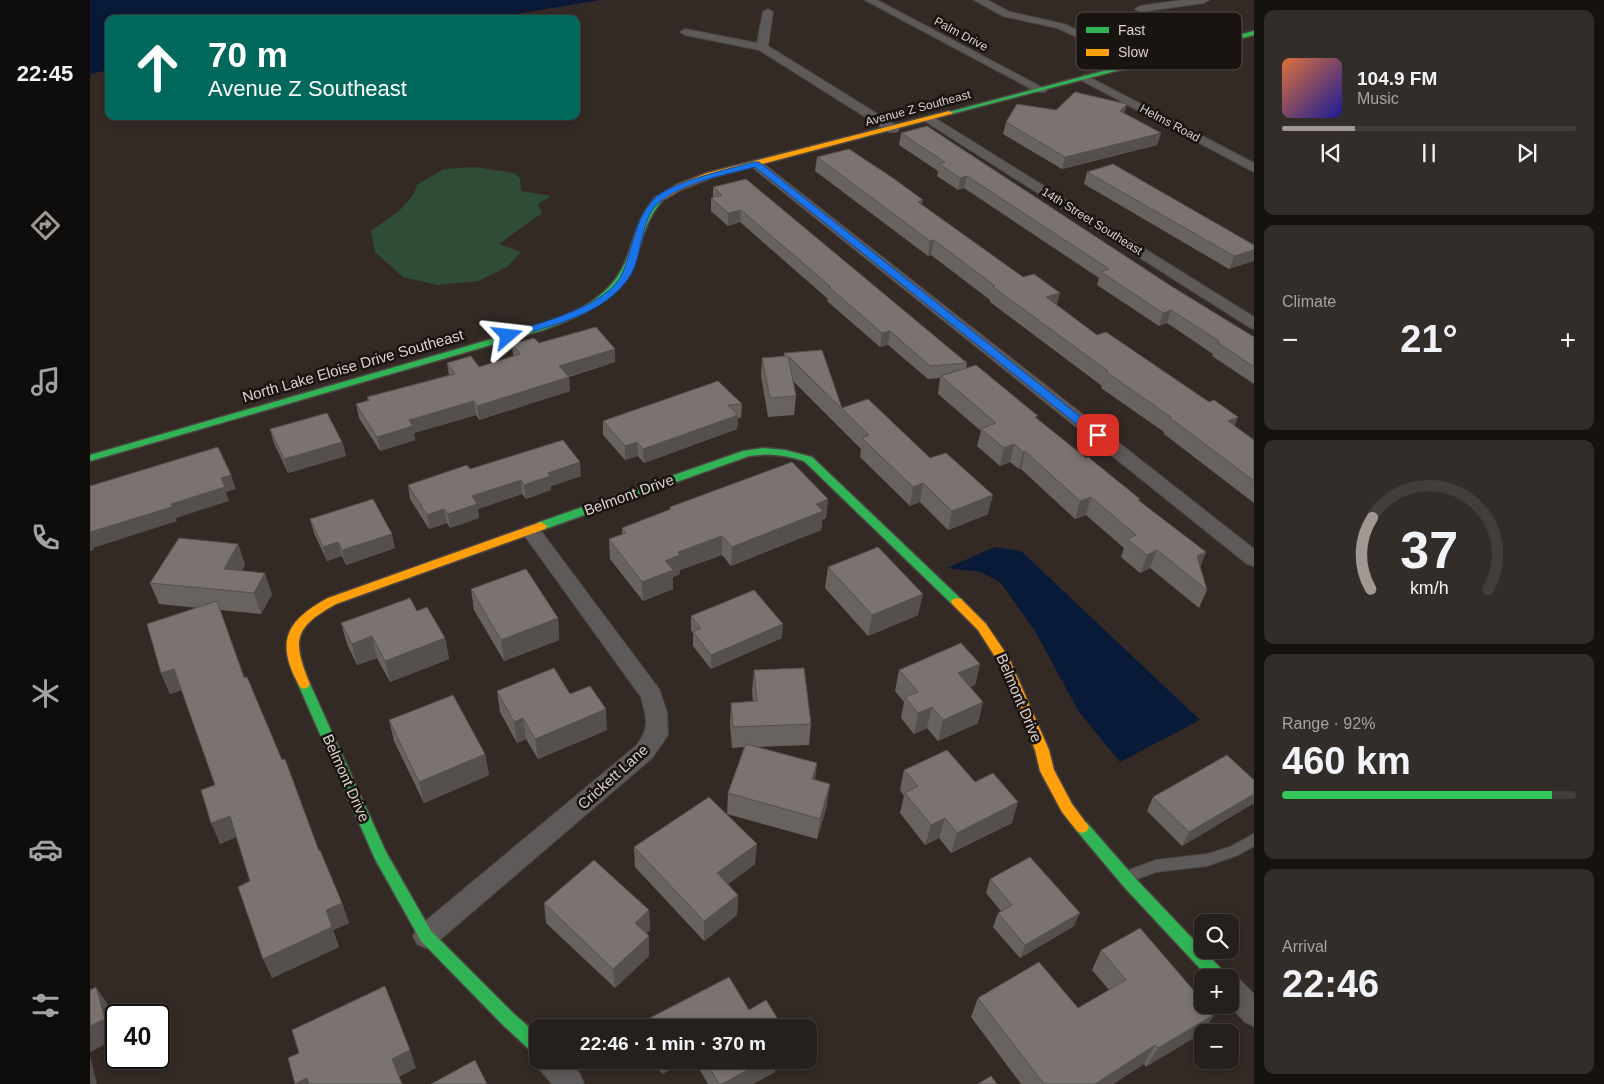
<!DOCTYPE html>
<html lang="en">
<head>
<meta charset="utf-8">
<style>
	:root { --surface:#26201c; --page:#322d29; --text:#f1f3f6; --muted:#a4a3a3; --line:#423e3b; --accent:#a19793 }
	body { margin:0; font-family:Helvetica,sans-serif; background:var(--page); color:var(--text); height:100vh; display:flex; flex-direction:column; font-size:19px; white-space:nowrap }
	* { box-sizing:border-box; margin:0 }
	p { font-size:16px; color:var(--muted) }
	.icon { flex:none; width:28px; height:28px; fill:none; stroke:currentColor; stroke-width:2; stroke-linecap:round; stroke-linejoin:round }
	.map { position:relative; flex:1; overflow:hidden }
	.panel { display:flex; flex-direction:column; gap:10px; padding:10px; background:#15120f; width:350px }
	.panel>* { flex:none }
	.banner { position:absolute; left:15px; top:15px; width:475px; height:105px; border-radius:10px; box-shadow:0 2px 8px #0003,0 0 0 1px var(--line); background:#00695c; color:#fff; overflow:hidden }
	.fabs { position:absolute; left:1104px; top:914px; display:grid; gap:10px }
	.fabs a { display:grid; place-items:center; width:45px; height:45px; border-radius:10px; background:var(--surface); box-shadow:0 2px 8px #0003,0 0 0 1px var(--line); font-size:25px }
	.speed { position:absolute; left:15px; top:1004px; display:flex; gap:10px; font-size:25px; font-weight:700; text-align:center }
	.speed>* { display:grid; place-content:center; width:65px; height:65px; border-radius:50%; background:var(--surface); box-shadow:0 2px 8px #0003,0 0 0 1px var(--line); line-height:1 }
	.speed .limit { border:2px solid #111; border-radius:8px; background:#fff; color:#111 }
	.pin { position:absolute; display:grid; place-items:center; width:42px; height:42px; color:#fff; margin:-21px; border-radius:10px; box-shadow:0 2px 8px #0006 }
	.me { position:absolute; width:55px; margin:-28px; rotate:73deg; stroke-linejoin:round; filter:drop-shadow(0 0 4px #0008) }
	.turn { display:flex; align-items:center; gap:18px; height:105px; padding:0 20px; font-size:22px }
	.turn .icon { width:65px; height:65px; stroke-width:2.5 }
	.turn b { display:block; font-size:35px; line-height:42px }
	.big { font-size:38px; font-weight:700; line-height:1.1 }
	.panel .widget { flex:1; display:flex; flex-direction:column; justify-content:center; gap:8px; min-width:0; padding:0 18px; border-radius:10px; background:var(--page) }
	.panel .dial { align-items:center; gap:0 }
	.dial svg { height:130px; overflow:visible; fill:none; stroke:var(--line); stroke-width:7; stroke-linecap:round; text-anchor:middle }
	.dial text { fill:var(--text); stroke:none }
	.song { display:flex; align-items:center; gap:15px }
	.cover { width:60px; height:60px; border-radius:8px; background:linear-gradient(135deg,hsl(20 70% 55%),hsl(240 70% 35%)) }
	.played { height:5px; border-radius:2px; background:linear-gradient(90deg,var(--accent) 25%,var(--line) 25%) }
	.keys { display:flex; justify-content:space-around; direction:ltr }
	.heat { display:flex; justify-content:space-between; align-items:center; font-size:28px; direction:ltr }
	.charge { height:8px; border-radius:4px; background:linear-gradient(90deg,#34c759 92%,var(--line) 0) }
	.trip { position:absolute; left:439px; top:1019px; width:288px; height:50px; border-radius:10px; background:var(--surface); box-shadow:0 2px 8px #0003,0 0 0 1px var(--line); font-weight:700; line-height:50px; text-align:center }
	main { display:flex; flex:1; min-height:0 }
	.dock { display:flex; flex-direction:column; width:90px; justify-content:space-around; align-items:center; background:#0f0d0b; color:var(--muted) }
	.dock .icon { width:35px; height:35px }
	.dock .active { color:var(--accent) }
	.dock b { font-size:22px; color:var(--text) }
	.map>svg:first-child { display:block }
</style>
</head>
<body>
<main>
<nav class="dock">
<b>22:45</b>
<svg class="icon active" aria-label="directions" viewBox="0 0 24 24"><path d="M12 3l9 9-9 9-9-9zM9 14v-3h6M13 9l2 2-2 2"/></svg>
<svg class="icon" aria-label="music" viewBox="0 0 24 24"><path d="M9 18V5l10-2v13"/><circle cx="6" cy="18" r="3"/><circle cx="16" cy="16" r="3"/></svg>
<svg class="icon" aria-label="phone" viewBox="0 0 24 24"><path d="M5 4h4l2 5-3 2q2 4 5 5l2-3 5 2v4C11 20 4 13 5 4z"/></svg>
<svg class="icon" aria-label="climate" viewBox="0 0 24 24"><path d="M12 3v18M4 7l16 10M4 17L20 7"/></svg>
<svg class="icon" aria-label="car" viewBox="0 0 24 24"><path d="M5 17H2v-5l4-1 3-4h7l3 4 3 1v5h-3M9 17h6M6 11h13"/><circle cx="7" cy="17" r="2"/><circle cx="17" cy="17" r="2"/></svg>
<svg class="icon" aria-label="filters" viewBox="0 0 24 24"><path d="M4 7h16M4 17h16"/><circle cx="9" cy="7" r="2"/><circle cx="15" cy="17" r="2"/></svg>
</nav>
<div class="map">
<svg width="1164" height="1084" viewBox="0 0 1164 1084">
	<rect width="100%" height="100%" fill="#332a26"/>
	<path fill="#2f4d36" d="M385,167L424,173L430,178L431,191L461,196L448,204L452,213L409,244L431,252L417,267L388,281L347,285L313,277L285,252L281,231L309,211L321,198L328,184L354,169Z"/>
	<path fill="#091a38" d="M0,0H511L396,19H19V70L0,74Z
		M905,547L931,551L1110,720L1030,762L989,712L945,631L911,583L891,572L857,568Z"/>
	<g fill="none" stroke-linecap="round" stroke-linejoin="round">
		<defs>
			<path id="lane" d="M1164,834V846L1148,855L1117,866L1066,872L1039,882L1034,880L1033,876L1034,872L1066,860L1117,854L1140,847Z"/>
			<path id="street" d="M775,0H787L957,90L955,92H947Z
				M884,0H897L920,12L974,24L1058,63L1053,66L1049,65L967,28L913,16Z
				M1093,0H1119L1114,3L1050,12L1045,9L1050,6Z
				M678,9L683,12L678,46L807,126L809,129L807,132H799L669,50L595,35L590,32L595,29L667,43L673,12Z
				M995,75L1164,163V172L991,80L989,78Z
				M840,115L1164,317V329L1159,327L836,122L834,119Z
				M666,160L670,161L1164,549V566L1157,564L662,167L660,164L662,161Z
				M441,525L448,527L569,689L577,712L578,735L562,758L345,944L336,948L327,944L323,936L327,928L546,746C560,728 557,719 551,697L434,535L432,531L434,527Z
				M1140,976L1149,979L1164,994V1026L1155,1022L1139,1005L1140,978H1135Z
				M448,1057V1060H478L490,1074L494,1084H462L450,1070L446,1060Z"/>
			<path id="fast" d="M1164,31V35L861,114L855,113Z
				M567,196L574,198C556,220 555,231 546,256C531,299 493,316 453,330L0,461V455L447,326C486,313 524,297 538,255C546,233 550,213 567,196Z
				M673,448L695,450L722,457L871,599L873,602L871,605H863L714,461C696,455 678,453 659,456L455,529L451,530L445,526L447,523L653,451Z
				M214,679L218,681L220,684L296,852L341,931L424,1014L448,1035V1054L442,1052L412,1024L331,941L285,859L208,684L210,681Z
				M992,821L997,823L1045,878L1135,973L1138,978H1119L1035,888L987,831L985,827L987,823Z"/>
			<path id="slow" d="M859,111L863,113L861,114L623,177L592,189L573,200L566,198L586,185L617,173Z
				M451,522L457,526L455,529L246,604C203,628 202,640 220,684L218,687L214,689L210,687C185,643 195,621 238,598Z
				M867,598L871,599L896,624L919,658L959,750L964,770L982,804L999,827L997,831L992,833L987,831L972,812L950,771L945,750L909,663L888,630L863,605L861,602L863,599Z"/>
		</defs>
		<use href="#lane" stroke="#4d4642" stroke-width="2"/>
		<use href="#street" stroke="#4d4642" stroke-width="2"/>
		<use href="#fast" stroke="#4d4642" stroke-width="3"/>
		<use href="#slow" stroke="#4d4642" stroke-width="3"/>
		<use href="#lane" fill="#5e5a5a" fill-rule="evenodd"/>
		<use href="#street" fill="#5e5a5a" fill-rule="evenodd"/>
		<use href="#fast" fill="#30b455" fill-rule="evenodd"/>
		<use href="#slow" fill="#ff9f0a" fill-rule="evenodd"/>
	</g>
	<path fill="#69635f" d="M966,110L1034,113L1071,133L1067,145L972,169L913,134L916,122Z
		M811,133L1081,286L1164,337V384L1122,356L1123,354L1077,323L1069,326L1007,285L1009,278L874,188L868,190L847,176L848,171L809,145Z
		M727,157L833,205L1007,335L1119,402L1148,417L1144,426L1164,440V503L1074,434V432L1011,388L1012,386L900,302V300L841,255L838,256L725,171Z
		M997,172L1164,245L1139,269L994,184Z
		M623,187L877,363L876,368L947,419L1049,501L1116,552L1110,567L1117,590L1109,608L1060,568L1050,573L1031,557L1034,548L996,515L985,519L931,469H929L920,462L910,466L887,446L891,431L848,394L850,378L838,379L798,345L790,347L737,301L738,299L650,222L638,226L621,211V198H623Z
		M449,343L525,362L479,377L480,391L389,420L386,415L324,433L325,440L290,451L269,418L266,404L278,401L277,397L359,375L357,363L389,367L423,356L422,344Z
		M694,353L752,408L898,514L858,530L830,502L820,506L770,457L771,449L703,381L706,396L704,415L678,417L671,376L672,358L694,356Z
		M628,381L652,404L651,418H648L647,429L554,463L548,456L535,460L513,435V421Z
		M180,429L252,442L256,456L198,473L184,443Z
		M380,469L491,476L461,486V490L436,499L432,494L388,509L389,518L360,528L357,523L339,529L320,499L318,485Z
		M738,499L736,518L732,520L731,530L641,566L632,555L590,570V574L583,577V589L553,601L520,559L519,539L532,535V528L580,510V507Z
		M220,519L305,548L256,565L252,556L237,561L224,533Z
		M148,544L155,565L152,570L182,594L171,614L130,610L155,678L229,851L252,903L259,923L243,930L249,947L182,978L160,881L146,837L130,844L125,785L92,690L80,694L71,673L108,608L69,604L60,583Z
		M738,567L828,615L778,636L735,588Z
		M381,589L468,618L469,640L414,661L384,610Z
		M327,611L355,638L359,659L300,682L287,658L267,665L257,644L251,623Z
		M601,616L692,638L621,669L603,646V633L601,630Z
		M890,664L885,685L880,687L888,723L848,741L837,728L824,734L811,718L814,702L805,691L809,670Z
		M664,670L721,724L719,745L665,747L727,763L725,779L737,805L727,839L637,814L638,793L654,747L642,748L640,724L641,703L663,702L662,691Z
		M407,691L480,694L517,730L448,759L436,739L427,743L410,712Z
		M299,720L395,754L399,775L334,803L304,741Z
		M814,770L885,782L922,823L861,853L849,838L835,845L810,813L814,796L810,790Z
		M1164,780V803L1092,846L1057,811L1063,797Z
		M544,847L665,864L638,884L648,895L647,915L614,941L545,867Z
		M900,879L984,926L930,958L903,927L908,913L911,911L896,893Z
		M454,903L559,910L560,930L556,933L559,956L525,988L456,923Z
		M1011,950L1112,1000L1056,1067L1054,1064L1023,1084H931L881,1017L888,998L988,1008L1019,990L1002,970Z
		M565,1060H598L572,1074Z
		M604,1060H686L685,1072L663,1084H618Z"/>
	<path fill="#55504e" d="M1037,104L1034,115L1030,111Z
		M1071,133L1067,145L972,169L975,157Z
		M877,176L874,188L868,190L870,178Z
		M833,200L831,215L828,202Z
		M651,210L650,222L638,226V213Z
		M844,240L841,255L838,256L840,241Z
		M1164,250V261L1139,269L1144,256Z
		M970,293L966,308L956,297Z
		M1081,310L1077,323L1069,326L1073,313Z
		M800,331L798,345L790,347L792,333Z
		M525,349V362L470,379L469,366Z
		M479,377L480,391L389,420L387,406Z
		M384,401L386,415L324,433L325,440L290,451L287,437L319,420Z
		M648,415L647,429L554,463L553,449Z
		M1148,417L1142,434L1138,421Z
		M252,442L256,456L198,473L194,459Z
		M547,442L548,456L535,460V446Z
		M924,444L920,462L910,466L914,448Z
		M935,451L931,469H929L933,452Z
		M490,462L491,476L461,486V490L436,499L434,485L458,473Z
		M141,475L146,489L136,492L139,501L86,518L81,504L131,478Z
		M431,480L432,494L388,509L389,518L360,528L358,514L382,496Z
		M833,483L830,502L820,506L823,487Z
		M903,495L898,514L858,530L862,511Z
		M1001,497L996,515L985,519L990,501Z
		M738,499L736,518L732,520L731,530L641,566L642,547L726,504Z
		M82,507L87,521L3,548L4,550L0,551V532Z
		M354,509L357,523L339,529L337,515Z
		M302,534L305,548L256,565L252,550Z
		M632,536V555L590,570V574L583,577V589L553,601L552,582L575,561L588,552Z
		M248,542L252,556L237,561L233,547Z
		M148,544L155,565L141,590L134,569Z
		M1067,550L1060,568L1050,573L1057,555Z
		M1116,552L1109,570L1107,556Z
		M175,573L182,594L171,614L164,593Z
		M833,594L828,615L778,636L782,615Z
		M468,618L469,640L414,661L411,640Z
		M693,624L692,638L621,669V655Z
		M282,636L287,658L267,665L262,644Z
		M355,638L359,659L300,682L295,661Z
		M890,664L885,685L863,694L868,673Z
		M84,669L93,690L80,694L71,673Z
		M893,702L888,723L848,741L853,720Z
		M842,707L837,728L824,734L828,713Z
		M516,709L517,730L448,759L445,739Z
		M433,718L436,739L427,743L424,722Z
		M395,754L399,775L334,803L329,782Z
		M727,763L724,784L722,779Z
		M740,784L737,805L727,839L730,819Z
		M1164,794V803L1092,846L1099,832Z
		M928,802L922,823L861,853L867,833Z
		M140,816L148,836L130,844L121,823Z
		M855,818L849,838L835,845L841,825Z
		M667,844L665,864L626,893L627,873Z
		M648,895L647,915L614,941V921Z
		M252,903L259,923L243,930L249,947L182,978L173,959L236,910Z
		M559,910L560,930L546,943L545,923Z
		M990,913L984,926L930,958L935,945Z
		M559,936V956L525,988L523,969Z
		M6,987L19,1006L26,1031V1039L0,1052V1026Z
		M1125,1014L1112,1033L1056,1067L1068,1048Z
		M1065,1045L1054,1064L1023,1084H1005Z
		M320,1050L326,1068L309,1077L302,1059Z
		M0,1056L7,1084H0Z
		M572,1060H598L572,1074Z
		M675,1060H686L685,1072L663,1084H632Z
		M217,1078L220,1084H205Z"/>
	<path fill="#7a736f" stroke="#55504e" d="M985,92L1037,104L1030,111L1071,133L975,157L916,122L927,104L966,110Z
		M837,126L1081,286L1164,337V367L1127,342L1129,341L1081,310L1073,313L1011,272L1019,269L877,176L870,178L849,164L855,162L811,133Z
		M759,149L803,178L833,200L828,202L933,277L944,274L970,293L956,297L1007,335L1016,332L1119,402L1124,400L1148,417L1138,421L1164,440V481L1079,417H1081L1016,372L1018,371L903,287L905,286L844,240L840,241L727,157Z
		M1023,164L1164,245V250L1144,256L997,172Z
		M656,179L877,363L840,366L800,331L792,333L739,287H741L651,210L638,213L621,198L632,195L623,187Z
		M506,327L525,349L469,366L479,377L387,406L384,401L319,420L323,426L287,437L266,404L280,400L277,397L365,374L357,363L381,356L389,367L430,354L422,344L444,338L449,343Z
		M732,350L752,408L778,399L840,458L856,453L903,495L862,511L833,483L823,487L772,438L779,435L698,356L706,396L680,398L672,358L697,356L694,353Z
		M886,365L948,416L945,417L996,458L998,457L1050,499L1048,500L1116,552L1107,556L1117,590L1067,550L1057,555L1037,539L1046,535L1001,497L990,501L935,451L933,452L924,444L914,448L891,429L906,423L851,376Z
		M628,381L652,404L638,405L648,415L553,449L547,442L535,446L513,421Z
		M237,413L252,442L194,459L180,429Z
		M473,440L490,462L458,473L460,476L434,485L431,480L382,496L387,504L358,514L354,509L337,515L318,485L377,465L380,469Z
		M128,447L141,475L131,478L135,487L81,504L82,507L0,532V486Z
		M702,462L738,499L726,504L733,511L642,547L632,536L588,552L590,555L575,561L583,570L552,582L519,539L536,533L532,528L581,509L580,507Z
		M283,499L302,534L252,550L248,542L233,547L220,519Z
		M89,538L148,544L134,569L175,573L164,593L60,583Z
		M788,547L833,594L782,615L738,567Z
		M436,569L468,618L411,640L381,589Z
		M664,590L693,624L621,655L603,632L611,628L601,616Z
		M320,598L327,611L337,607L355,638L295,661L282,636L262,644L251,623Z
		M127,601L154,678L157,677L192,760L195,759L229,851L230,850L252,903L236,910L242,927L173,959L148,887L160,881L140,816L121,823L111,790L125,785L84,669L71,673L57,624Z
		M871,643L890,664L868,673L893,702L853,720L842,707L828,713L815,697L828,692L809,670Z
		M464,668L480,694L500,686L516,709L445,739L433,718L424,722L407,691Z
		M714,668L721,724L643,727L641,703L667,701L664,670Z
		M363,695L395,754L329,782L299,720Z
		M656,744L727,763L722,779L740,784L730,819L638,793Z
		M857,750L885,782L903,773L928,802L867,833L855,818L841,825L815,793L828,786L814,770Z
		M1137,755L1164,780V794L1099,832L1063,797Z
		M619,797L667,844L627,873L648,895L614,921L544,847Z
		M940,857L990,913L935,945L908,913L922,905L900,879Z
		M504,860L559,910L545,923L559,936L523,969L454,903Z
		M1050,928L1112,1000V1005H1117L1125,1014L1068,1048L1065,1045L1005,1084H954L888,998L949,962L988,1008L1036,980L1011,950Z
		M639,977L659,1010L676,1000L691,1024L686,1028H557L554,1021Z
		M295,986L320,1050L302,1059L312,1084H219L217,1078L205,1084L198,1058L209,1053L202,1030Z
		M6,987L15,1019L0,1026V990Z
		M385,1060L397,1084H341Z
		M615,1060H675L632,1084H629Z
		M901,1076L907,1084H888Z"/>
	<path fill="#1a73e8" stroke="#114b97" d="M663,162H669L1011,433L1013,435L1011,438H1004L665,167C634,175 599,181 572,200C549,216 554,253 540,276C515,315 462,325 421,338H414V334C447,324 519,307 533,272C543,247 545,219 564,199C580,182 640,169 663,162Z"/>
	<g text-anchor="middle" stroke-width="5" stroke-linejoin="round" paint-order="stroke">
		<g font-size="12" fill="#dcd2cd" stroke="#1a1410">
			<text transform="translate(871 34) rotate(28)" y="4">Palm Drive</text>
			<text transform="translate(828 108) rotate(-15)" y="4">Avenue Z Southeast</text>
			<text transform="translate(1080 123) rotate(28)" y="4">Helms Road</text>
			<text transform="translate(1002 221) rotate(32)" y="4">14th Street Southeast</text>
		</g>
		<g font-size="15" fill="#dcd2cd" stroke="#1a1410">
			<text transform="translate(263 366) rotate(-16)" y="5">North Lake Eloise Drive Southeast</text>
			<text transform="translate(539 495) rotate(-20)" y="5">Belmont Drive</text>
			<text transform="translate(929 698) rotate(67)" y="5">Belmont Drive</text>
			<text transform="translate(523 777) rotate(-42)" y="5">Crickett Lane</text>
			<text transform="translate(256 778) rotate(66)" y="5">Belmont Drive</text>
		</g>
	</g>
	<rect x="986" y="12" width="166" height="58" rx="8" fill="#1a1410" stroke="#544d49" stroke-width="1"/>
	<rect x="996" y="27" width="23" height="6" fill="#30b455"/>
	<rect x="996" y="49" width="23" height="7" fill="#ff9f0a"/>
	<g font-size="14" fill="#dcd2cd">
		<text x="1028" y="35">Fast</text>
		<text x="1028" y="57">Slow</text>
	</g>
</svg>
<div class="fabs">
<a><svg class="icon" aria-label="search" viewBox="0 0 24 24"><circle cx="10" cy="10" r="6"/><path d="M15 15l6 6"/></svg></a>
<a>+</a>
<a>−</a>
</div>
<div class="speed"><div class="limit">40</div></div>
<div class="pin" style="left:1008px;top:435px;background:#d93025"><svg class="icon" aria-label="arrive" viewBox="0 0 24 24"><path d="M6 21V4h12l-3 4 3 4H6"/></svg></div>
<svg class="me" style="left:418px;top:336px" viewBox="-20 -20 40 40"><path d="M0-17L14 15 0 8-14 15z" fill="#1a73e8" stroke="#fff" stroke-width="4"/></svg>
<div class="trip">22:46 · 1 min · 370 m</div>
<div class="banner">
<div class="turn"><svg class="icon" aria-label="ahead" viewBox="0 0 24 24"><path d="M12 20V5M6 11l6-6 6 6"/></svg><div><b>70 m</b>Avenue Z Southeast</div></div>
</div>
</div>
<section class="panel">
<div class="widget">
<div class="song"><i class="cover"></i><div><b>104.9 FM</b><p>Music</p></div></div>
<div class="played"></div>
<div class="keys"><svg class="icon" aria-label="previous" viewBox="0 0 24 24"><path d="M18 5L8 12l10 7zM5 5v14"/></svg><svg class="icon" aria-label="pause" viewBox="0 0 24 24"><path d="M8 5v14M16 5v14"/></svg><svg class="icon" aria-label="next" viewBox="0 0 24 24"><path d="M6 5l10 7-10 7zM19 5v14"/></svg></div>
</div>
<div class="widget"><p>Climate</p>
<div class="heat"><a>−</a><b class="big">21°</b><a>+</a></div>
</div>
<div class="widget dial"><svg viewBox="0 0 100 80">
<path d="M14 69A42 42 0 1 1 86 69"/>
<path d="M14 69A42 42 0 0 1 15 25" stroke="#a19793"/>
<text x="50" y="56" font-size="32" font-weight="700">37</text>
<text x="50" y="72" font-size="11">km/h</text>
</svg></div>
<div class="widget"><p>Range · 92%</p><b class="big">460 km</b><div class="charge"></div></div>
<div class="widget"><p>Arrival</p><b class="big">22:46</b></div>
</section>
</main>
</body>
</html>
